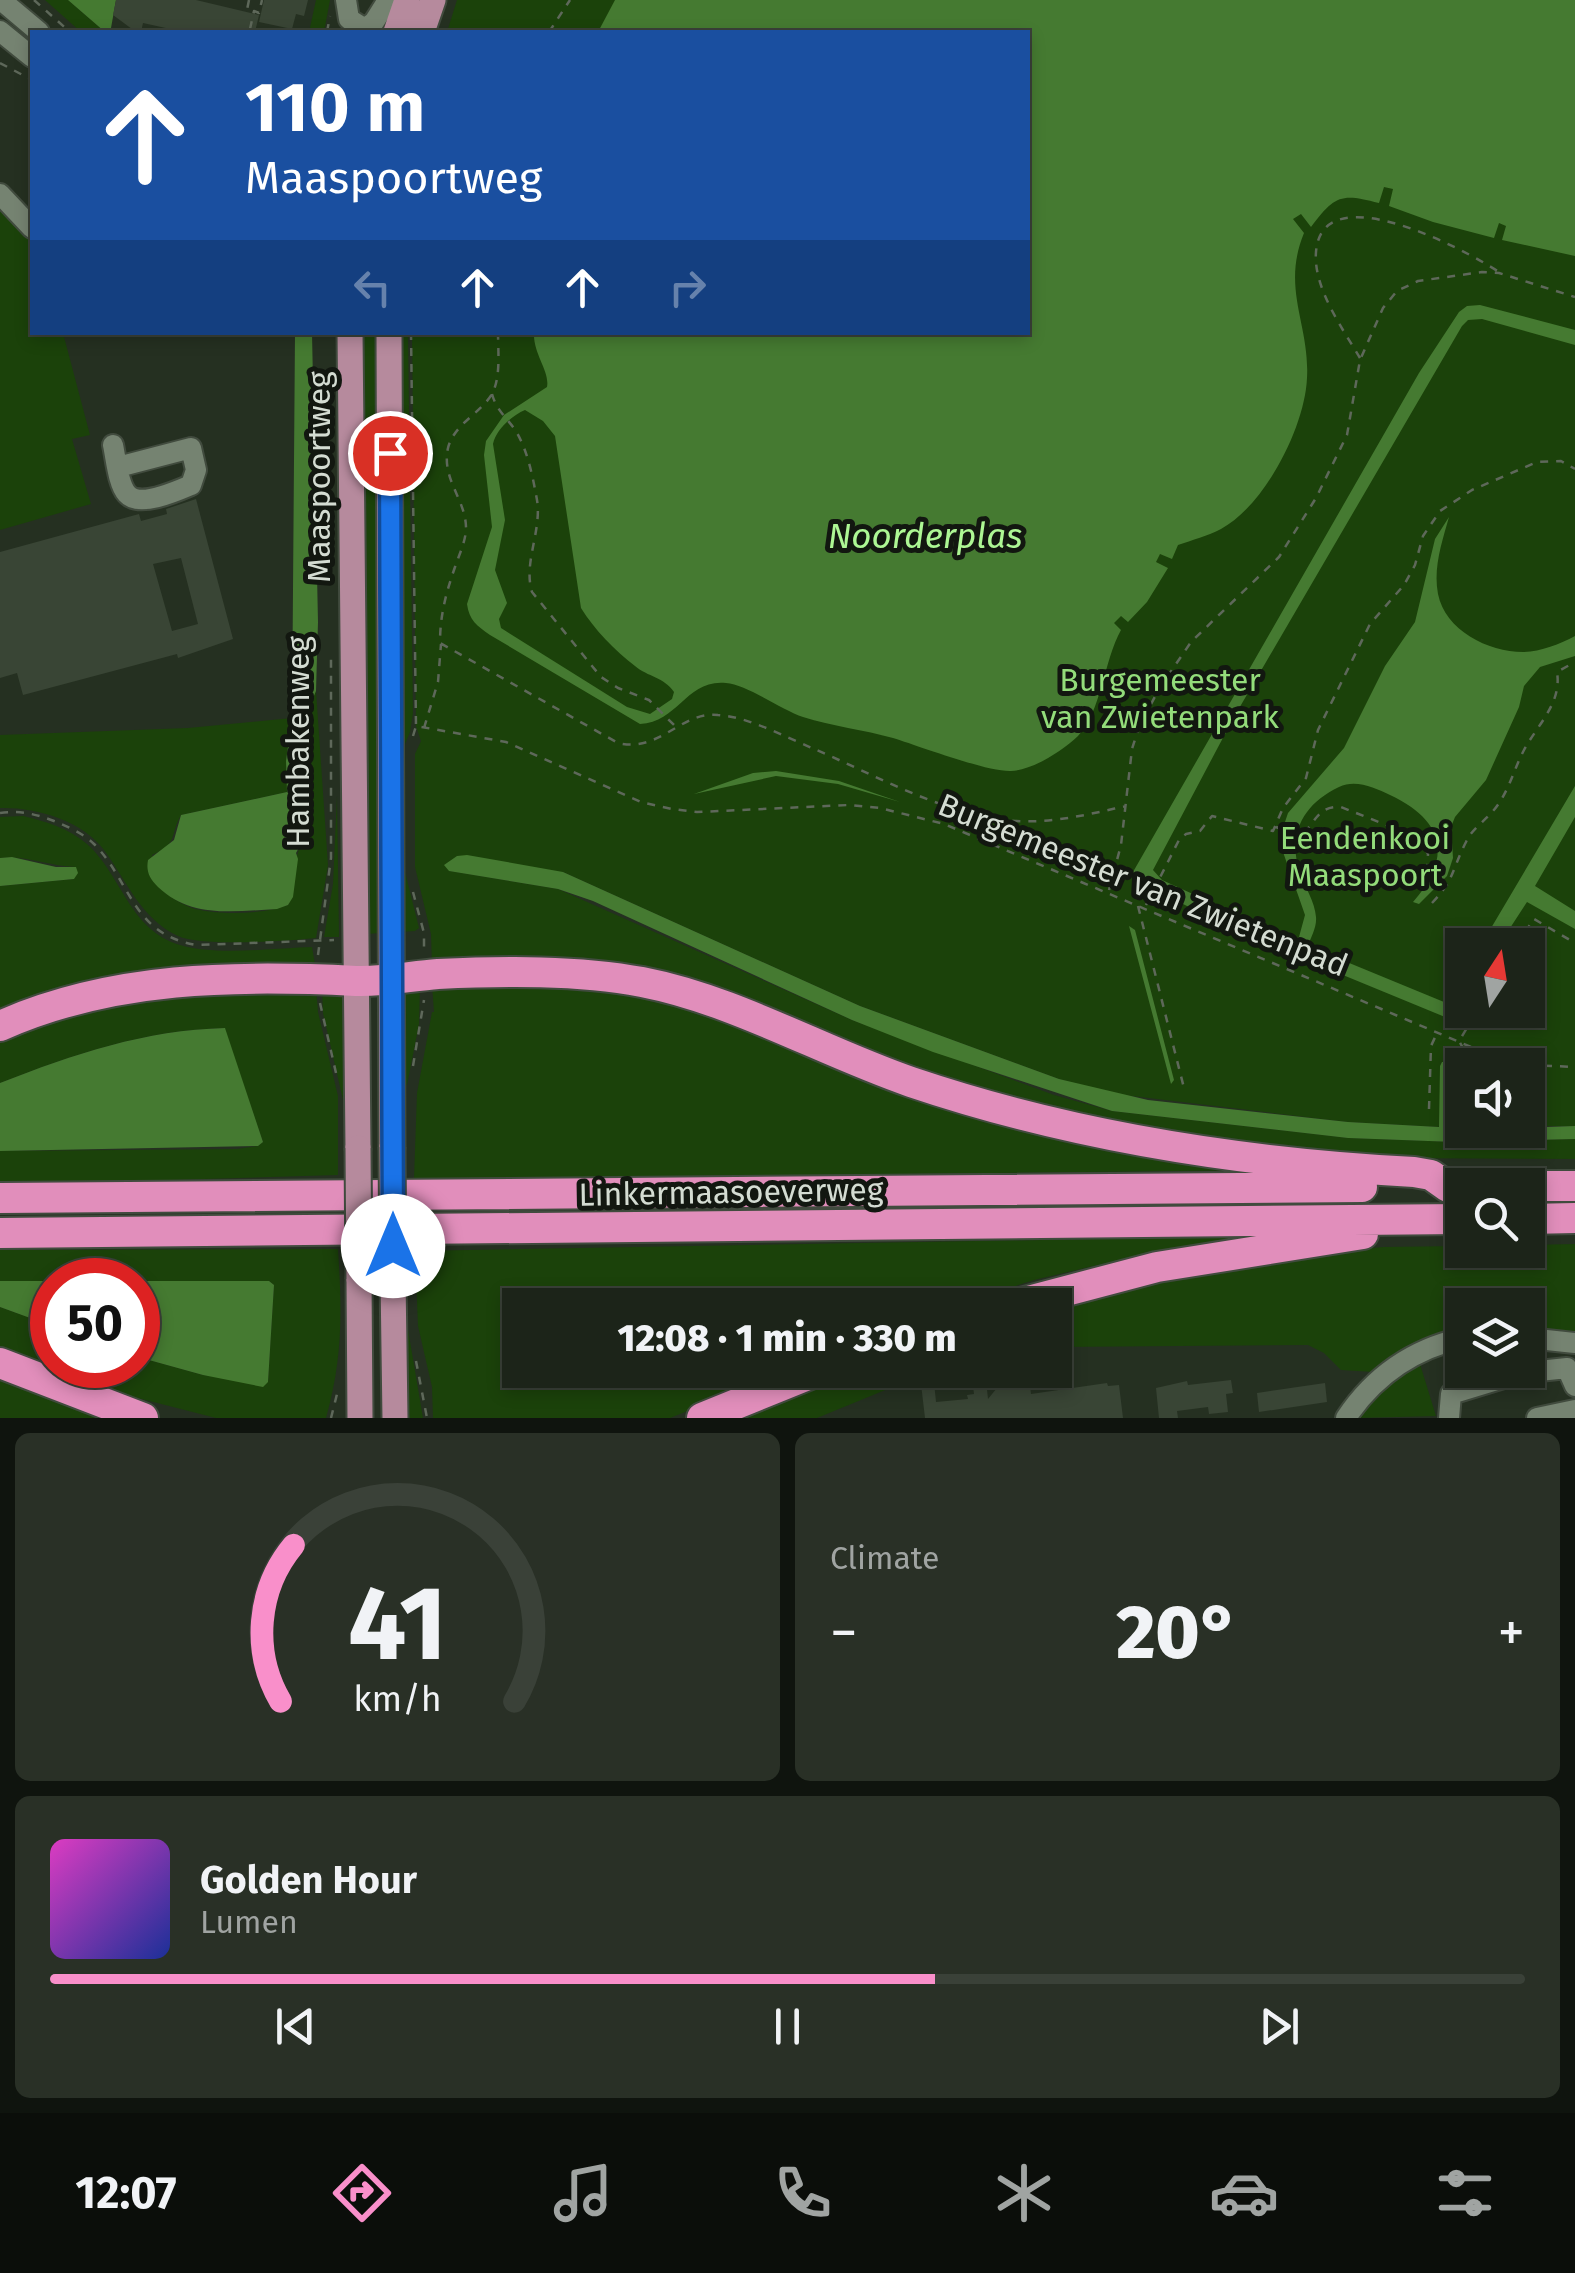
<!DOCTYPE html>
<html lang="en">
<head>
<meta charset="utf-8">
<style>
	:root { --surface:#1c2419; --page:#293026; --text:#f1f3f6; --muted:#a0a4a2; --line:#3a4138; --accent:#f98fca }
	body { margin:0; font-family:"Fira Sans",sans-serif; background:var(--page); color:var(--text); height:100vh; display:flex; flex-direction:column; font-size:38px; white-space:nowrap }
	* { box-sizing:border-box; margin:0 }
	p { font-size:32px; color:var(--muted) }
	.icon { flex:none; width:55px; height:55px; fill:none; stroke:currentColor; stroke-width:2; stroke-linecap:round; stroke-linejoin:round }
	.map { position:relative; height:1418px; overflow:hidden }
	.panel { display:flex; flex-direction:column; gap:15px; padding:15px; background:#0f140e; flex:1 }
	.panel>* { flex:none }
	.top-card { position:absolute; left:30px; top:30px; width:1000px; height:305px; border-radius:0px; box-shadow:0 5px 15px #0003,0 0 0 2px var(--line); background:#1a4fa0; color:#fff; overflow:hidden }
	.needle { width:65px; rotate:12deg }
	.controls { position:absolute; left:1445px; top:928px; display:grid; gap:20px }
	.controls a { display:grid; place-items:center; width:100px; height:100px; border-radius:0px; background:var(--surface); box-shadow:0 5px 15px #0003,0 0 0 2px var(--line); font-size:50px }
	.speed { position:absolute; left:30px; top:1258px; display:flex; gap:20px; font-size:50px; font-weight:700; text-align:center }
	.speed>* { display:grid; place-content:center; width:130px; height:130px; border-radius:50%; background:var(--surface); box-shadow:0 5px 15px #0003,0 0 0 2px var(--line); line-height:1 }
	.speed .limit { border:15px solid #d22; background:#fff; color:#111 }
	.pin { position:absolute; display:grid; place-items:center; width:85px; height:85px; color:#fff; margin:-42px; border:5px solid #fff; border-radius:50%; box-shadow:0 2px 10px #0007 }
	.me { position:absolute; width:110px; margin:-55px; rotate:0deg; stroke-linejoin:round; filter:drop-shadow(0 0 8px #0008) }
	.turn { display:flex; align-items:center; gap:35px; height:210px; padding:0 50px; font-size:45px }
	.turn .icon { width:130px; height:130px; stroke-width:2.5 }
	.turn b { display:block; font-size:70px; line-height:85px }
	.lanes { display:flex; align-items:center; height:95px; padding:0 50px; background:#0003; justify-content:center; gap:50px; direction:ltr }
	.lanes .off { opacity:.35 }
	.big { font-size:75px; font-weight:800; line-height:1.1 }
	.panel .widget { flex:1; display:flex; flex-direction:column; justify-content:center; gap:15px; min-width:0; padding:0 35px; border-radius:15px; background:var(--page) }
	.panel .dial { align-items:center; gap:0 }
	.dial svg { height:260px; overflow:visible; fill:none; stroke:var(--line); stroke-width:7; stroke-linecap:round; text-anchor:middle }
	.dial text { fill:var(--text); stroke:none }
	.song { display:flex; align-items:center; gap:30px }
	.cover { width:120px; height:120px; border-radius:15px; background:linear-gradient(135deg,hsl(310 70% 55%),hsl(230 70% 35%)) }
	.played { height:10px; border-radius:5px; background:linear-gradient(90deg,var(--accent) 60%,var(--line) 60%) }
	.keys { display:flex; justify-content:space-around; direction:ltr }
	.heat { display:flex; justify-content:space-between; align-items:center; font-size:55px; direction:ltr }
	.panel .tiles { flex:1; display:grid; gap:15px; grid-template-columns:1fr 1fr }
	.widget:last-child { grid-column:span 2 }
	.trip { position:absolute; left:502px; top:1288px; width:570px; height:100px; border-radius:0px; background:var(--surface); box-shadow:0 5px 15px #0003,0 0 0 2px var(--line); font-weight:800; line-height:100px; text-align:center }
	.dock { display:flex; height:160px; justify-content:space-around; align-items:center; background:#0b0e0a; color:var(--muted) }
	.dock .icon { width:70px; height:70px }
	.dock .on { color:var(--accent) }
	.dock b { font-size:45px; color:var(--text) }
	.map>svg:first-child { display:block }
</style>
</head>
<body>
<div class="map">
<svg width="1575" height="1418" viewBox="0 0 1575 1418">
	<rect width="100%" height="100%" fill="#253021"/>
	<path fill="#1b420a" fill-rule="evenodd" d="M45,0H68L105,32H81Z
		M316,0H330L324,32H309Z
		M457,0H1575V1126H1528V1065H1462V1126H1458L1456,1062H1442L1440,1066V1127L1348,1122L1115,1094L1059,1079L860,1006L563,872L450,871L558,889L852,1020L1054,1095L1112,1111L1349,1138L1455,1142L1575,1139V1159L1369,1158L1203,1140L1012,1104L688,984L432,965L431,934L415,867V754L421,741L416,726L412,333L1028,332V32H447ZM1462,945H1528V1010H1462Z
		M0,206L32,241V332L63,333L90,435L72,439L91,504L0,530Z
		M359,333H376L382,933L364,934Z
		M394,333H408L413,713L410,732L403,749L397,750L405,730L403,556L395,538Z
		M316,691L328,865L316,938C289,941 201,947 178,936C140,918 127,881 104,850C82,820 35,807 0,808V735L188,728L292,718L286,761L287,792L181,815C169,836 179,843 152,855L164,892C174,899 187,908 200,910C224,915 265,914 288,905C300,884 289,864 304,838L305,718Z
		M337,796L339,937H324L333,884Z
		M403,798L404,868L419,928L415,931L400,932Z
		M23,816C45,821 70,829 87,844C122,875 129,930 180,945C216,956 274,948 312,947L316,970C208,973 99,965 0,1012V886L74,879L75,867C50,866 24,855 0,858V817Z
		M510,984L645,992L861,1069L1282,1170L414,1179L417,1093L432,1012H434L432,985Z
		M420,985L419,1024L407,1085L399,1084L401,987Z
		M316,987L318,1012L338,1096V1175L0,1185V1151L237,1149L258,1146L263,1142L224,1028C145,1030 74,1054 0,1083V1039L124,997Z
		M322,988H344L346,1113L323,1013Z
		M1264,1236L1102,1264L1034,1280L957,1305H520V1370H790L670,1418H433L432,1387L418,1326L415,1251Z
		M1575,1244V1336L1528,1330V1305H1462V1330L1374,1372L1341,1370L1324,1353L1308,1345L1055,1347V1305L1083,1293L1283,1257L1383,1247L1462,1246V1250H1528V1245Z
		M338,1249C342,1311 343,1357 326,1418H216L126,1395L0,1347V1307L52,1326V1365H138V1357L203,1375L268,1382L274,1285L269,1281H0V1250Z
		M406,1318L423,1418H403V1365L407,1364Z
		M1420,1364L1436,1416L1357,1418C1376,1394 1394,1378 1420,1364Z
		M844,1370H934L817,1418H734Z
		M0,1378L94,1416L99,1418H0Z"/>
	<path fill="#457a31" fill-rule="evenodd" d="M68,0H116L111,28L117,32H105Z
		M615,0H1575V256L1502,240L1506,226L1499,223L1494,238L1433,222L1389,206L1393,189L1384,187L1379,203C1341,193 1335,195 1311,227L1301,214L1293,219L1304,233C1281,289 1310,324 1307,378C1305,427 1265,505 1221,529C1208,536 1192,540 1178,545L1172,559L1160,554L1156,562L1168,568L1147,602L1128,622L1121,616L1114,623L1121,630C1104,660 1101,713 1078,736C1062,751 1033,770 1011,771C987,772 919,746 893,738C864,730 832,726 803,717C782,710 746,684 726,683C686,679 679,722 640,724L490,635C477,626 469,620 467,604L492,527L484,455L486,441L504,415L547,387C550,371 533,354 534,333L1028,332V32H598ZM525,410L543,421L555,436L581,608C594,629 615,651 635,666C648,677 664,677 674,692L672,699L650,714L627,707L501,628L499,619L507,603L495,570L505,520L493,444C496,430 511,416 525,410Z
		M1480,305L1575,330V345L1482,319L1468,320L1462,326L1234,717L1153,870L1162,880L1294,940L1299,937L1305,915L1283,852L1282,831L1288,813L1344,748L1385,666L1415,622L1435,539L1449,517C1442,542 1433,568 1438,594C1445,630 1488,652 1523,652C1540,652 1560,644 1575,636V656L1540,667L1524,686L1519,707L1486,780L1455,817L1451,827L1453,858L1447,876L1419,904L1413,902C1453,857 1444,820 1390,795C1375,788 1356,779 1339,787C1303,804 1287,834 1300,874C1305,887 1315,902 1316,917C1317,927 1311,937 1308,946L1444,1002L1462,977V1004L1453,1014L1445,1017L1243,934L1137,881L1133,872L1419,373L1459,312L1467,306Z
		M295,333H312L318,622L316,691L305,718L304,838L296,853L298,859L293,897L288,905L277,909C234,911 192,919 158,887C149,878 146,871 148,860L174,840L181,815L287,792L286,761L292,718Z
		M776,771L839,781L900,802L838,784L776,776L694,794L753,773Z
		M1575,786V817L1535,886L1575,911V929L1527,902L1499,945H1481Z
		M467,855L563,872L860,1006L1059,1079L1148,1100L1348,1122L1439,1127L1440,1066L1442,1062H1457L1458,1125L1462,1126V1130L1575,1126V1139L1455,1142L1348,1138L1112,1111L933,1052L852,1020L593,901L558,889L449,871L444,865L457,856Z
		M12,857L56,867H76L78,873L74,879L0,886V858Z
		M1129,926L1135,930L1174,1080L1171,1084Z
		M225,1028L263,1142L258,1146L0,1151V1083C74,1054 145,1030 225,1028Z
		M0,1281H52V1326L0,1307Z
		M138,1281H269L274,1285L268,1382L263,1387L203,1375L138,1357Z"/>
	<path fill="#394535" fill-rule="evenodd" d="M116,0H196L259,15L255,32H184L143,23L141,32H136L113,15Z
		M264,0H308L304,16L296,14L292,29L259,22Z
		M196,499L233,639L178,658L177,654L23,695L17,673L0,678V552L139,514L141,521L167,514L166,509ZM181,558L198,624L172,631L153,564Z
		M971,1370H985L988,1399L1005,1378L1011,1377L1029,1378L1031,1394L1107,1383L1108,1386L1119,1385L1123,1418H925L921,1384L934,1382L936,1402L968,1399L967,1395L974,1394Z
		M1231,1380L1233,1393L1226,1394L1228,1412L1209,1414L1208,1407L1177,1411L1178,1418H1159L1156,1388L1187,1381L1188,1385Z
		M1325,1383L1327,1402L1259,1412L1257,1393Z"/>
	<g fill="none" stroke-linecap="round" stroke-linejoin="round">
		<defs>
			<path id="minor" d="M1,0L39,32
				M346,0L349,19L365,29L374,22L388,0
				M0,31L32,57
				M0,194L32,228
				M113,445C116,459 118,484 127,494C139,508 177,491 191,485L196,470L191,448L118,467
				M1528,1338L1575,1343
				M1346,1418C1374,1376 1414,1349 1462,1338
				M1449,1418L1451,1394L1520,1373L1567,1368L1575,1386
				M1537,1418L1575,1410"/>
			<path id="major" d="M396,32L407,0
				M422,32L433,0
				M350,332L358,1148
				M389,332L392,1147
				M359,1279L360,1418
				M393,1279L395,1418"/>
			<path id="highway" d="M0,1026C112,976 236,975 356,981C384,982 411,976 438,974C505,971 577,970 642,982C735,1000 821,1051 911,1082C1074,1137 1242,1163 1414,1172L1431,1175L1448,1187
				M1528,1186H1575
				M0,1198L1362,1187
				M1528,1219L1575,1218
				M0,1233L1462,1219
				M1013,1305L1157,1267L1363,1234
				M0,1363L143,1418
				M702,1418L820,1370"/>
		</defs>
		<use href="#minor" stroke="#414b3e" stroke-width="24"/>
		<use href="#major" stroke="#414b3e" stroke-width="29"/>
		<use href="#highway" stroke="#414b3e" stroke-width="34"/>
		<path stroke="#5e685a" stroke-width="2.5" stroke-dasharray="8 8" stroke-linecap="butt" d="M34,0L70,32
			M249,0L247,10L252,11
			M250,29L254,11L259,13L262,0
			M327,32L330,16
			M549,32L570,0
			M0,63L32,80
			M411,332L416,726
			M498,332C498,351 501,377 492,394C480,414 454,424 448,448C441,480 467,500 466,530C465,543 459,555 455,567C446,593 440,615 440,643L618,743C660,753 681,711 718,715C749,717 783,736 812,748C873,774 939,812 1005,820C1046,825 1086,815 1126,806
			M1360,358C1343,329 1313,288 1316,252C1322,173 1466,250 1499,272
			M492,394C497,412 508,418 517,433C528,452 533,478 537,500C542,531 523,563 532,592L601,677L618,688L649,700L676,727
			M424,728L438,682L441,644
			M413,736L416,726L506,742L641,802L672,809L697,812L849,805L880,808L944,824L1509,1063L1525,1065
			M0,813C19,810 36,814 54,821C68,827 83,833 94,844C131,881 132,935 197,945L334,940
			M1276,827L1301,837C1315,822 1319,805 1341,807L1419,838L1428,854L1427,869L1448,886
			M1109,890L1121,845L1132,749L1139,727L1159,689L1191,642L1279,557L1316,498L1347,435L1360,360L1383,308L1397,291L1418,281L1482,272L1499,273L1575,297
			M413,892L424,933V952
			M1432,903C1455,879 1452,869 1466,842C1472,828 1488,819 1497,806C1510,788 1514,769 1524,750C1538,724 1562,703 1557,672L1575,662
			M1146,905L1179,840L1186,834L1200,831L1212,816L1273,831L1283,808L1306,778L1318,730L1370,624L1404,585L1415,565L1423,536L1440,511L1472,490L1537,462L1561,461L1575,469
			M1138,906L1185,1092
			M1516,945L1534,919L1575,943
			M318,955L331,858V654
			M320,1003L336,1073
			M1466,1065L1467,1055L1459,1041L1478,1010
			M1528,1065L1575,1067
			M413,1066L424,1000
			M1429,1109L1431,1046L1437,1033
			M416,1361L427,1418
			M331,1418L338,1390"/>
		<use href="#minor" stroke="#758371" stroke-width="20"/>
		<use href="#major" stroke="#b68a9d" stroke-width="25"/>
		<use href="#highway" stroke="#e18ebb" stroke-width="30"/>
		<defs>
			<path id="major-bridge" d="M392,1147L393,1279
				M358,1148L359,1279"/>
		</defs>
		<use href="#major-bridge" stroke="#414b3e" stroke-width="29" stroke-linecap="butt"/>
		<use href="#major-bridge" stroke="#b68a9d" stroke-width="25"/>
	</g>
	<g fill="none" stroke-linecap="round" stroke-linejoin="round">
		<defs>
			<path id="route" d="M390,453L393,1246"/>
		</defs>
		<use href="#route" stroke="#114b97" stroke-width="25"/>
		<use href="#route" stroke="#1a73e8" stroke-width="18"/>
	</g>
	<g text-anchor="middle" stroke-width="10" stroke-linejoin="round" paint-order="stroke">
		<g font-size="32" fill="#d4dcd2" stroke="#121710">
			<text transform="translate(319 477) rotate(-90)" y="11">Maaspoortweg</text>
			<text transform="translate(298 742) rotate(-90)" y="11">Hambakenweg</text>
			<text transform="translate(1143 885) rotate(22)" y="11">Burgemeester van Zwietenpad</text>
			<text transform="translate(731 1192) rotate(-1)" y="11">Linkermaasoeverweg</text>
		</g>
		<g font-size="32" fill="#93dc7a" stroke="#121710">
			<text x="1160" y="691">Burgemeester<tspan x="1160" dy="37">van Zwietenpark</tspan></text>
			<text x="1365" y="849">Eendenkooi<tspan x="1365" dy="37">Maaspoort</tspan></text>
		</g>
		<g font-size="35" font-style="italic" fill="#adf794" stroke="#121710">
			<text x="925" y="548">Noorderplas</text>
		</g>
	</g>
</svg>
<div class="controls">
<a><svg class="needle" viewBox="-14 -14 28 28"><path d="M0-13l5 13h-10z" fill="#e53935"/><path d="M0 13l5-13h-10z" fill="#a0a4a2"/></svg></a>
<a><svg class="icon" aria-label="sound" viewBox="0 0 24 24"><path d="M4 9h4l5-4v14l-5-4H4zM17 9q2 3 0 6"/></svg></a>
<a><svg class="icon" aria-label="search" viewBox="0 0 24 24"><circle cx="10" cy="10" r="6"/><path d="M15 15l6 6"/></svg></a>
<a><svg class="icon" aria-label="layers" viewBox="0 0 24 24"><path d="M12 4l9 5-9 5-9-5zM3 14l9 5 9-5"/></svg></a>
</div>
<div class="speed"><div class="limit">50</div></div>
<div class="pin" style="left:390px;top:453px;background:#d93025"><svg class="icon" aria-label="arrive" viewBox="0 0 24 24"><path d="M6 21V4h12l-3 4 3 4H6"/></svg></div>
<svg class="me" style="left:393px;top:1246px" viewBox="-20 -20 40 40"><circle r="19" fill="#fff"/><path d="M0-13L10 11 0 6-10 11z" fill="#1a73e8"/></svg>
<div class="trip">12:08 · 1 min · 330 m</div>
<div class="top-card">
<div class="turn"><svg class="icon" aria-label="ahead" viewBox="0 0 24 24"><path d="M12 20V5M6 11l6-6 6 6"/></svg><div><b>110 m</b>Maaspoortweg</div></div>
<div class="lanes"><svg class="icon off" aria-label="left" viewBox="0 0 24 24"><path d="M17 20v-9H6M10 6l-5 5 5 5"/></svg><svg class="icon" aria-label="ahead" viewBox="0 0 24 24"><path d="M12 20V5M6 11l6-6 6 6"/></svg><svg class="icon" aria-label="ahead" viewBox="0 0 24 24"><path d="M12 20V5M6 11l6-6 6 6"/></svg><svg class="icon off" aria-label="right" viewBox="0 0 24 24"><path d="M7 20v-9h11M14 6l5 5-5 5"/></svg></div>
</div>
</div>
<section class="panel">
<div class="tiles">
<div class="widget dial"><svg viewBox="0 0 100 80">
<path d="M14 69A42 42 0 1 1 86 69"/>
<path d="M14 69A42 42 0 0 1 18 21" stroke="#f98fca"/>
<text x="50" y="56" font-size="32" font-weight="700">41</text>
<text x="50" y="72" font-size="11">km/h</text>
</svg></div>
<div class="widget"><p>Climate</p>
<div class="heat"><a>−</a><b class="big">20°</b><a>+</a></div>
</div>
<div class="widget">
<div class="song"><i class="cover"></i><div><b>Golden Hour</b><p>Lumen</p></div></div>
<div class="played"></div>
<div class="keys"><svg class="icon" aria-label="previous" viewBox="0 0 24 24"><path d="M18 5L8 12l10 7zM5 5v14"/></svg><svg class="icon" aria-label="pause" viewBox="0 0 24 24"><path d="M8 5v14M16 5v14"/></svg><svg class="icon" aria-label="next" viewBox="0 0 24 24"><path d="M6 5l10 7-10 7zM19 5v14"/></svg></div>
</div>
</div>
</section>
<nav class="dock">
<b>12:07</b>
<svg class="icon on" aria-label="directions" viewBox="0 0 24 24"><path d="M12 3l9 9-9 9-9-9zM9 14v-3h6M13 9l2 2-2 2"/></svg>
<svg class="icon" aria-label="music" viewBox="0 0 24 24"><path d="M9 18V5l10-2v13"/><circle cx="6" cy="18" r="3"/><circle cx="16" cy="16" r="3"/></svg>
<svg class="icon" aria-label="phone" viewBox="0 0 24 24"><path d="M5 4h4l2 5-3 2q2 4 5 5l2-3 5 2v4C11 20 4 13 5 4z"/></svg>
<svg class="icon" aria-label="climate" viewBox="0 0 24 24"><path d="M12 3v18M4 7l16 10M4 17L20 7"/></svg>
<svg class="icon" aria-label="car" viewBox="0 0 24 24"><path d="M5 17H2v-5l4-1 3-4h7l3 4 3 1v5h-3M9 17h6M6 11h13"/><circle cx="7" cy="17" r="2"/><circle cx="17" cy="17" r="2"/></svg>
<svg class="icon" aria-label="filters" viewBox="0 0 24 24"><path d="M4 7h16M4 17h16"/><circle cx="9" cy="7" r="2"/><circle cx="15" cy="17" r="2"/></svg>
</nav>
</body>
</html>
